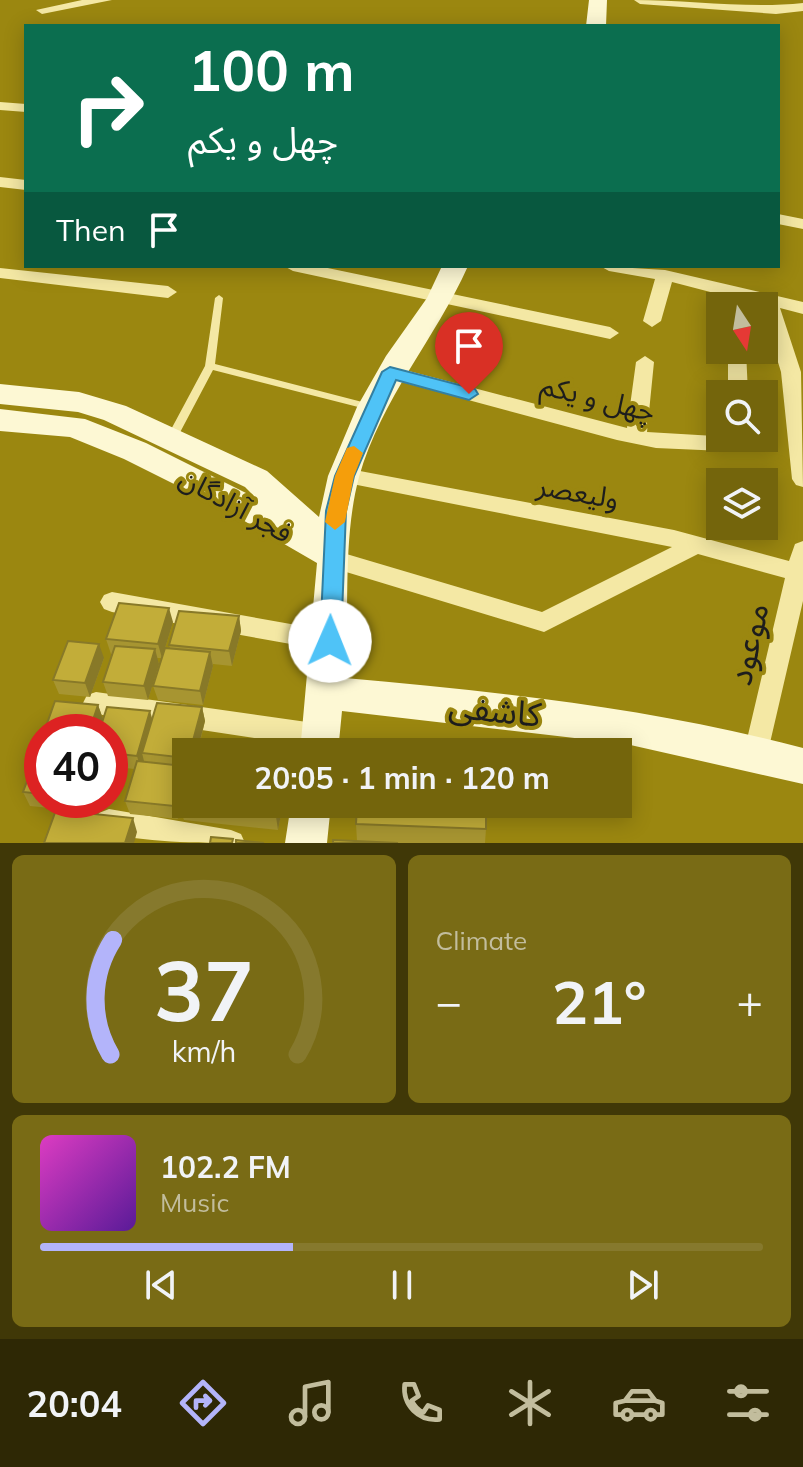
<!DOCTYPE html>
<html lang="en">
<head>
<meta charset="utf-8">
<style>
	:root { --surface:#74650c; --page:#796b15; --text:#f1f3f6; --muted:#c2bd9d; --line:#86792d; --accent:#b3b4fa }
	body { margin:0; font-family:Mulish,"Noto Sans Arabic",sans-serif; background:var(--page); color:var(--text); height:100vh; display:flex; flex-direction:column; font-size:30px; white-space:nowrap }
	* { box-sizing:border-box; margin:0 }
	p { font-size:26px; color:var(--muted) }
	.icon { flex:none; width:44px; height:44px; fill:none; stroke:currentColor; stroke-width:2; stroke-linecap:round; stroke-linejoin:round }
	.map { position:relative; height:843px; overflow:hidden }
	.details { display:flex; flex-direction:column; gap:12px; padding:12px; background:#403807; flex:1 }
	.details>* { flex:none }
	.top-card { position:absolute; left:24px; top:24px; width:756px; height:244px; border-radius:0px; box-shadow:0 4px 20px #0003; background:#0b6e4f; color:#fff; overflow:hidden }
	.needle { width:52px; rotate:168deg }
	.tools { position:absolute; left:706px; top:292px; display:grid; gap:16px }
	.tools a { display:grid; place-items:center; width:72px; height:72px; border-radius:0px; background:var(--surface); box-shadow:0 4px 20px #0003; font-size:40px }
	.speed { position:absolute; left:24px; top:714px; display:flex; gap:16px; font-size:40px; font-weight:700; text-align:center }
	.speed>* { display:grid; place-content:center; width:104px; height:104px; border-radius:50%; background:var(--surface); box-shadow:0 4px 20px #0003; line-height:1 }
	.speed .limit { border:12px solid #d22; background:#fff; color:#111 }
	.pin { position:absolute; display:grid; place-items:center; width:68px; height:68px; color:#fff; margin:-82px -34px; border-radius:50% 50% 50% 0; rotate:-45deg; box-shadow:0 0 8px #0007 }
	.pin .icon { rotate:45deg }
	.me { position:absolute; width:88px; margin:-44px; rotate:1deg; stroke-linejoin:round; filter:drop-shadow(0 0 6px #0008) }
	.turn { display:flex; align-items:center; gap:28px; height:168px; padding:0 32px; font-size:36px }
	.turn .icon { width:104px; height:104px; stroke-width:2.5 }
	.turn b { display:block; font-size:56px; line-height:68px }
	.then { display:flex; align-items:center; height:76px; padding:0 32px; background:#0003; gap:16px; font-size:30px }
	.big { font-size:60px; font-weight:700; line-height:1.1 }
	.details .tile { flex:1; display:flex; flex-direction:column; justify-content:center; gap:12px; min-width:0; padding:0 28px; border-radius:12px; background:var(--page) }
	.details .dial { align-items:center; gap:0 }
	.dial svg { height:208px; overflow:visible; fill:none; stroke:var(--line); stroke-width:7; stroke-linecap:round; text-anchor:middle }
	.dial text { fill:var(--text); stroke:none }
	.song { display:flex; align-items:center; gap:24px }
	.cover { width:96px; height:96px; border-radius:12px; background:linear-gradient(135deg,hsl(310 70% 55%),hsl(270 70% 35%)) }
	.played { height:8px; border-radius:4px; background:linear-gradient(90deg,var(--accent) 35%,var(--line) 35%) }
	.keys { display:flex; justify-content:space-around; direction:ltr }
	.heat { display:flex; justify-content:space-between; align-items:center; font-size:44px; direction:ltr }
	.details .tiles { flex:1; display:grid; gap:12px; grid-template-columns:1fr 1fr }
	.tile:last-child { grid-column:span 2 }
	.trip { position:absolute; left:172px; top:738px; width:460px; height:80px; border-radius:0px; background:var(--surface); box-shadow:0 4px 20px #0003; font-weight:700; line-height:80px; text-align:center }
	.tabs { display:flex; height:128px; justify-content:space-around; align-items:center; background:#2e2805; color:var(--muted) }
	.tabs .icon { width:56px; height:56px }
	.tabs .on { color:var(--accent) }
	.tabs b { font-size:36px; color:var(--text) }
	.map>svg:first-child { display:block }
</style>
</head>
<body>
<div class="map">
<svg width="803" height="843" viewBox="0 0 803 843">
	<rect width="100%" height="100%" fill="#9b8710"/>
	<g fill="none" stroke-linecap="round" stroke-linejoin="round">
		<path fill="#f4e8a4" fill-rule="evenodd" d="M219,295L223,298L215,364L370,404L375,407L373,409L370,410L213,370L176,440H168L167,437L205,366L215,298Z"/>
		<path fill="#f4e8a4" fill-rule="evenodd" d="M82,0H112L42,14L36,10Z
			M634,0C690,0 748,9 803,3V11L776,14L640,4Z
			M0,102L26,104V112L0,110Z
			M0,177L26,180V190L0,187Z
			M778,214L803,219V229L778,224Z
			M284,266H318L610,327L619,333L610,339L293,271Z
			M600,266L665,270L803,302V314L780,308L801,372L803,487L796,485L792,479L781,372L764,316V306L672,282L661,321L652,327L643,321L655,279L609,271Z
			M0,268L168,286L177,292L168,298L0,278Z
			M728,350H746L748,394H728Z
			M645,356L654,362L647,432L749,438L746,452L656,448L617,440L383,377L380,372L390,366L627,428L636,362Z
			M344,468L674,530L789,561L795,544L803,541V601L766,760L757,764L748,760L744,752L785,578L698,554L544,632L333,568L325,565L322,559L325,553L333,550L542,612L672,547L337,481L334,476L337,471Z
			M112,592L330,631L338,634L342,641L338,648L330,651L112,612L104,609L100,602L104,595Z
			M96,692L321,724L330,728L334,736L330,744L321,748L96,714L87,711L83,703L87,695Z
			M109,809L231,830L241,834L245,843C197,843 144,843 99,831L95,822L99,813Z"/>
		<path fill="#fdf8d4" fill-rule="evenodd" d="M589,0H607L606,26H586Z
			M442,266H468C435,340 382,397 359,477C342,541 350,613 345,678C500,692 652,708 803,748V784L626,744L342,711L338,752H300L317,563L222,508L124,459L70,437L0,431V409L85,419L146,443L256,498L245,487L104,420L78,412L0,404V384L79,392L126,406L267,471L319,517L328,476L357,407L386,356L427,298Z
			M291,804H331L327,843H285Z"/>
	</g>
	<path fill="#a79531" d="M239,616L241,631L232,666L213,664V666L203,705L158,700L153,686L170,648L169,645Z
		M173,622L162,658H157L159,664L148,700L108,696L103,682L113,654H111L106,639Z
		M104,658L90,697L59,694L53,680Z
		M98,705L103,719L152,718L202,707L205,721L198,751L186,752V804H283L278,830L184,820L180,810L178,819L130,814L125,801L134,769L110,766V732H44Z
		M42,736V800H73L70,810L30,806L23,792L42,749L39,744Z
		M356,824L486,829L485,843H333L357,841Z"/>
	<path fill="#887928" d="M169,608L173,622L162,658L158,644Z
		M239,616L241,631L232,666L229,651Z
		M99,644L104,658L90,697L85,683Z
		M155,649L159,664L148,700L144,686Z
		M210,652L213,666L203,705L200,691Z
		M98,705L103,719L99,732H89Z
		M202,707L205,721L197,752H190Z
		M150,711L154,725L142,753L144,761L141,770L137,756Z
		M184,766L186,772L178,801L180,810L178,819L174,806Z
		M66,800H73L70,810Z
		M276,804H283L278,830L275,810Z
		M133,818L137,832L134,843H125Z"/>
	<path fill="#c2ad39" stroke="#887928" stroke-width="2" d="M119,603L169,608L158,644L106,639Z
		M179,611L239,616L229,651L169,645Z
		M68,641L99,644L85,683L53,680Z
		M115,646L155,649L144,686L103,682Z
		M165,648L210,652L200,691L153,686Z
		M55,701L98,705L89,732H44Z
		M157,703L202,707L190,752H186V758L142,753Z
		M107,707L150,711L137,756L110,753V732H99Z
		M362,743L486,748V752H361Z
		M39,749H42V794L23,792Z
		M137,761L184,766L174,806L125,801Z
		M186,769V801H178Z
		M211,804H276L275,810Z
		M357,804H486V829L356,824Z
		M56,810L133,818L125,843H44Z
		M211,837L233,839L232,843H210Z
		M236,840L264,843H236Z
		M333,840L398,843H333Z"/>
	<path fill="#4fc3f7" stroke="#337fa1" stroke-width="2" d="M390,367L475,389L478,394L469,400L396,380L354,476L346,511L341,641L338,647H323L320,641L326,511L335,476L382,372Z"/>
	<path fill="#f59e0b" d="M354,446L363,453L354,476L345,522L335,530L325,522L335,476L347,448Z"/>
	<g text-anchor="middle" stroke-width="8" stroke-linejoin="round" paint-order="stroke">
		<g font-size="28" fill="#1d1d1d" stroke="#9b8710">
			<text transform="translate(598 398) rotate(14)" y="10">چهل و یکم</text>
			<text transform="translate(578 492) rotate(10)" y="10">ولیعصر</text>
			<text transform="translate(236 505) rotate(29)" y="10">فجر آزادگان</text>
		</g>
		<g font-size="34" fill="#1d1d1d" stroke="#9b8710">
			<text transform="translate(748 644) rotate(-77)" y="12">موعود</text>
			<text transform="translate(495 710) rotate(6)" y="12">کاشفی</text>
		</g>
	</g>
</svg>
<div class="tools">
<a><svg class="needle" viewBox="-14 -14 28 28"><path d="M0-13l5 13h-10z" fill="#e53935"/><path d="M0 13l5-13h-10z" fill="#c2bd9d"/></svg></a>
<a><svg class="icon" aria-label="search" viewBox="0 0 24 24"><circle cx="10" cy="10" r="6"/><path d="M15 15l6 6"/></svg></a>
<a><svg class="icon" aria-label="layers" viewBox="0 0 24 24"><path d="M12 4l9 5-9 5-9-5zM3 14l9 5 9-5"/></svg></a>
</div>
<div class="speed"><div class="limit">40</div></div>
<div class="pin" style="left:469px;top:394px;background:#d93025"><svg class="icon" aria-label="arrive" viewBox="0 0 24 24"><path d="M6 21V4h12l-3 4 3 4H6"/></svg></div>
<svg class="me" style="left:330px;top:641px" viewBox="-20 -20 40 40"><circle r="19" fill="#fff"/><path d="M0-13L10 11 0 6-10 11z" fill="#4fc3f7"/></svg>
<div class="trip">20:05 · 1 min · 120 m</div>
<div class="top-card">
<div class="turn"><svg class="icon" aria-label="right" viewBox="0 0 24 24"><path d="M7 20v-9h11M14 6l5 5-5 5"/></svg><div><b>100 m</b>چهل و یکم</div></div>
<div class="then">Then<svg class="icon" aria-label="arrive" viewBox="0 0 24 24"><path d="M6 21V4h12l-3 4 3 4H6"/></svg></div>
</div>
</div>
<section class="details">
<div class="tiles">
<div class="tile dial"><svg viewBox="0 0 100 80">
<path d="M14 69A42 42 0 1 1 86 69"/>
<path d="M14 69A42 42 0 0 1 15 25" stroke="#b3b4fa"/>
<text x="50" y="56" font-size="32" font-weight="700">37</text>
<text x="50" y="72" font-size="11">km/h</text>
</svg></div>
<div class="tile"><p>Climate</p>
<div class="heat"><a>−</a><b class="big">21°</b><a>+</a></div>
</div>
<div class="tile">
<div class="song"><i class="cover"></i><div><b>102.2 FM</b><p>Music</p></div></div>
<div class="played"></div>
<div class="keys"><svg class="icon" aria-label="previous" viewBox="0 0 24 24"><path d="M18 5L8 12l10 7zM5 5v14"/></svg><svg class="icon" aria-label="pause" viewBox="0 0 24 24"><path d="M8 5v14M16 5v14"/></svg><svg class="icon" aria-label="next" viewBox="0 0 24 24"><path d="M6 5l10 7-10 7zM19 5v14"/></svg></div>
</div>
</div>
</section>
<nav class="tabs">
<b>20:04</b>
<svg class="icon on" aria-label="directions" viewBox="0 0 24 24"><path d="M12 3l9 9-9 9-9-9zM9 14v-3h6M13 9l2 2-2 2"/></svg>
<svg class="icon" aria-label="music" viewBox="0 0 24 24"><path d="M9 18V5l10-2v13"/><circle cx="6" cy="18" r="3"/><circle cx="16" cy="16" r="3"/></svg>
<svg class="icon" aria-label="phone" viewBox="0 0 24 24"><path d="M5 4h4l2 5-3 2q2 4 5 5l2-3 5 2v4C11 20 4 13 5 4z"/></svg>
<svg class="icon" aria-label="climate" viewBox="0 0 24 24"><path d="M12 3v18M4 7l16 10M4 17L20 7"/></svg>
<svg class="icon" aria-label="car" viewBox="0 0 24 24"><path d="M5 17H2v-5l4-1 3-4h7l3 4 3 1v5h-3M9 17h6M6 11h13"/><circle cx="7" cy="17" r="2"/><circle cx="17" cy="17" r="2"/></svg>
<svg class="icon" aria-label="filters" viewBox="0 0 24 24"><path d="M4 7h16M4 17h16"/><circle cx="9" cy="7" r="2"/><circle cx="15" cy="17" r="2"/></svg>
</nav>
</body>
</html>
